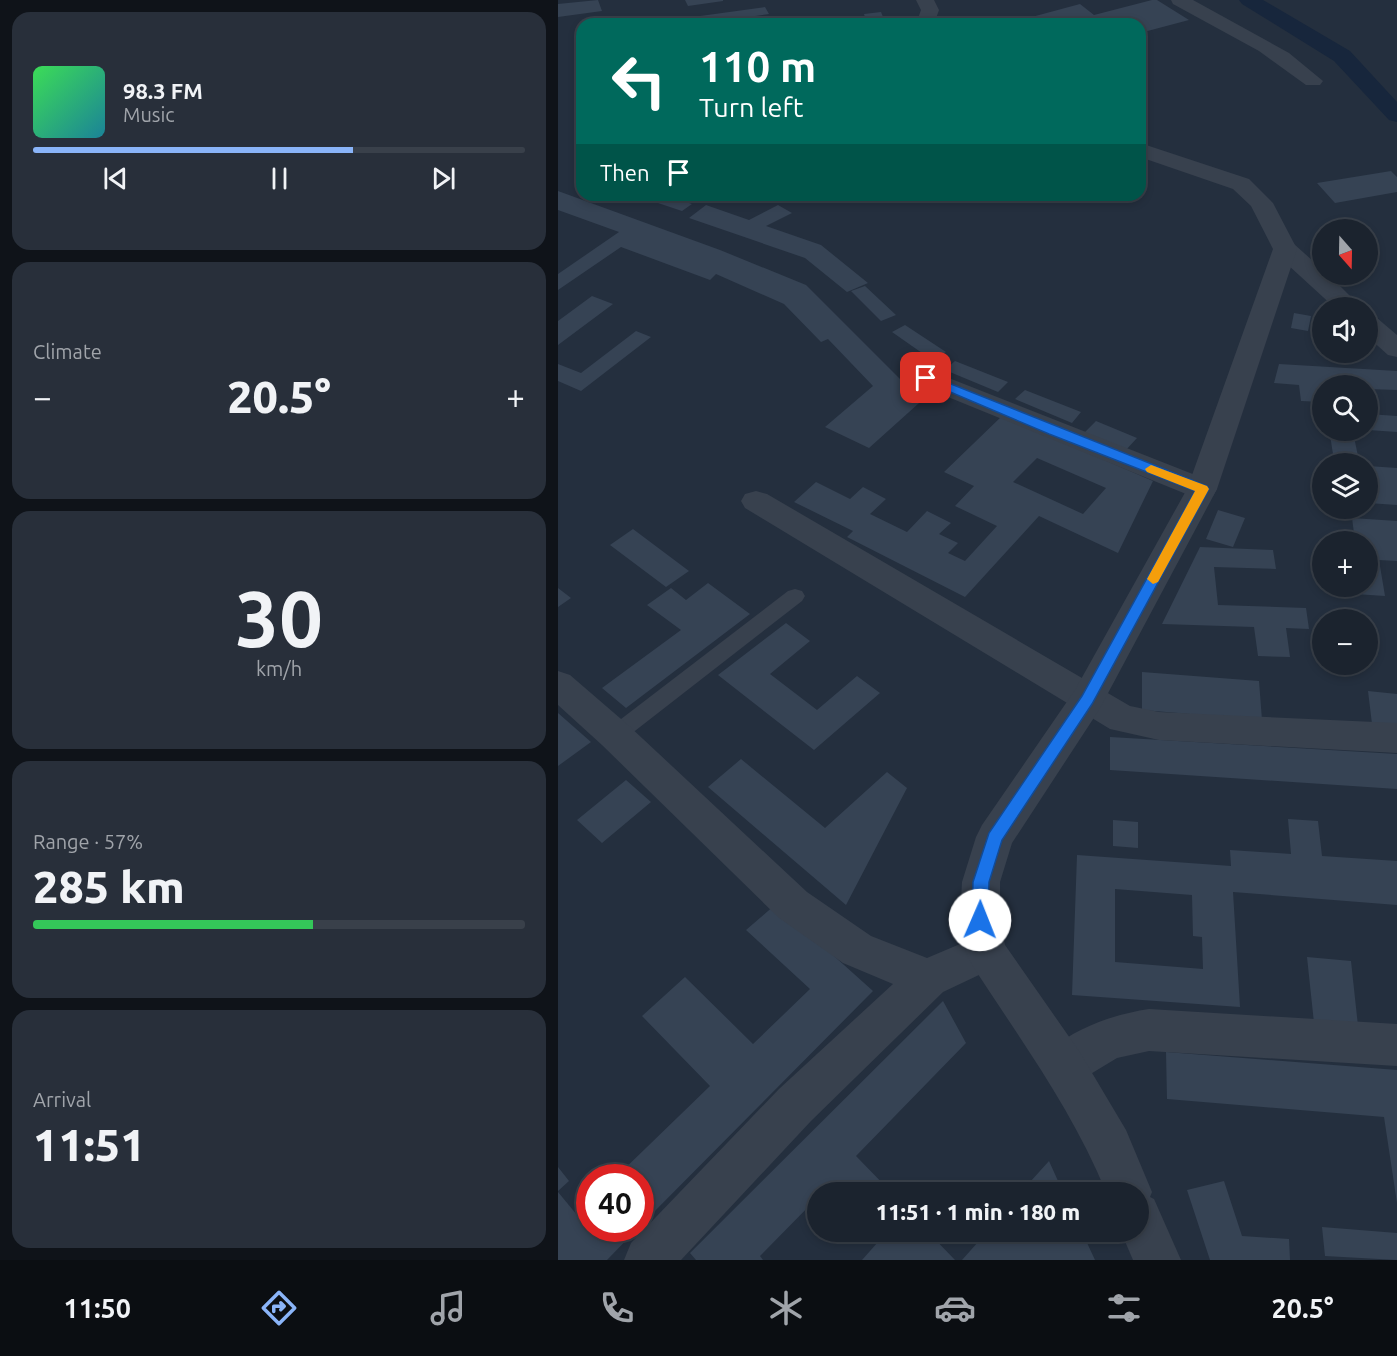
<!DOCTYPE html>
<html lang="en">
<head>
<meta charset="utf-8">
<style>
	:root { --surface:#1b232e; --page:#282f3a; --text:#f1f3f6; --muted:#a0a4aa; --line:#39404a; --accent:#8ab4f8 }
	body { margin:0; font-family:Ubuntu,sans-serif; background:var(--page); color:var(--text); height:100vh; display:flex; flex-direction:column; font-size:22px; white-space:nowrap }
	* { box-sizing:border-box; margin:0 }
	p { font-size:20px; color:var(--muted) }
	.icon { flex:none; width:33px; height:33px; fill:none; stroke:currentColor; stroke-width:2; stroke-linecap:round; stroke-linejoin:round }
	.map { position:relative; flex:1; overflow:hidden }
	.details { display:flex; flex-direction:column; gap:12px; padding:12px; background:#0f1319; width:558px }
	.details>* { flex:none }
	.guide { position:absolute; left:18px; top:18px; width:570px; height:183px; border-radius:18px; box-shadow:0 3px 9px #0003,0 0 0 2px var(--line); background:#00695c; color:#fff; overflow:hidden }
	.needle { width:39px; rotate:160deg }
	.fabs { position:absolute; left:754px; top:219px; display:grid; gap:12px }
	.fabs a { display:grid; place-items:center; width:66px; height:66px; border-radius:50%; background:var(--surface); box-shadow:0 3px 9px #0003,0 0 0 2px var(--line); font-size:30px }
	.speed { position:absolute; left:18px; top:1164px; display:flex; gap:12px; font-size:30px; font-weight:700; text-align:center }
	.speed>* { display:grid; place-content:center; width:78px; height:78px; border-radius:50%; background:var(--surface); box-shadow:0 3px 9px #0003,0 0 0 2px var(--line); line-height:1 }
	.speed .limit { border:9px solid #d22; background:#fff; color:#111 }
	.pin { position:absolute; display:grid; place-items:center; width:51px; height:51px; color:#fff; margin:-26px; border-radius:12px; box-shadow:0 3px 9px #0006 }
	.me { position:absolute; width:66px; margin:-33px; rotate:1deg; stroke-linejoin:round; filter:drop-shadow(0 0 4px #0008) }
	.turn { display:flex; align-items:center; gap:21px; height:126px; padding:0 24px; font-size:27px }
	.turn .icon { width:78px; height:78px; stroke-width:2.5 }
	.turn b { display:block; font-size:42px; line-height:51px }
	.then { display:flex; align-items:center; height:57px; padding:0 24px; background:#0003; gap:12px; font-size:22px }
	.big { font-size:45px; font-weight:800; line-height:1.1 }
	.details .widget { flex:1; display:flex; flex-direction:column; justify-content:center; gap:9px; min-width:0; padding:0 21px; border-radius:18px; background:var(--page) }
	.details .dial { align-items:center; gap:0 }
	.dial b { font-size:78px; line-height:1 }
	.song { display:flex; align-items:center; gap:18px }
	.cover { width:72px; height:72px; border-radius:9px; background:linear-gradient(135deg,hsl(130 70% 55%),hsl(190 70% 35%)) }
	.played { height:6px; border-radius:3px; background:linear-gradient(90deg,var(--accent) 65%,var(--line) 65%) }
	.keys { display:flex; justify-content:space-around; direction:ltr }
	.heat { display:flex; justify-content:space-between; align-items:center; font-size:33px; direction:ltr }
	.charge { height:9px; border-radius:4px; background:linear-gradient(90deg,#34c759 57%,var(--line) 0) }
	.trip { position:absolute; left:249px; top:1182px; width:342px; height:60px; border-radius:30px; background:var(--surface); box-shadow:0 3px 9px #0003,0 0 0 2px var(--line); font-weight:800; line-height:60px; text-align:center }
	.tab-bar { display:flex; height:96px; justify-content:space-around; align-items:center; background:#0b0e12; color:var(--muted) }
	.tab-bar .icon { width:42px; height:42px }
	.tab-bar .selected { color:var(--accent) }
	.tab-bar b { font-size:27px; color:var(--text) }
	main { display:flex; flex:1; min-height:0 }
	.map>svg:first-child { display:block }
</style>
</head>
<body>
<main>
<section class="details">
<div class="widget">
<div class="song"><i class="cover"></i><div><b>98.3 FM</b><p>Music</p></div></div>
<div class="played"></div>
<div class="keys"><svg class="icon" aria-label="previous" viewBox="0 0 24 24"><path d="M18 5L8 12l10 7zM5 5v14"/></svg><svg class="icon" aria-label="pause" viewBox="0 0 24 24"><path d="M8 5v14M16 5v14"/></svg><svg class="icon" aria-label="next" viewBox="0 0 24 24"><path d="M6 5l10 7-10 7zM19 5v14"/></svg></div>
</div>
<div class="widget"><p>Climate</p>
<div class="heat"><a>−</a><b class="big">20.5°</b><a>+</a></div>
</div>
<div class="widget dial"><b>30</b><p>km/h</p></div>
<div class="widget"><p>Range · 57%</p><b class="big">285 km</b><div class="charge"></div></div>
<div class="widget"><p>Arrival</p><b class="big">11:51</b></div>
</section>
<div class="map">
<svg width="839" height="1260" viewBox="0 0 839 1260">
	<rect width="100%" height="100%" fill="#242f3e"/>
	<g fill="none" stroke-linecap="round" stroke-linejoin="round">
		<path fill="#17263c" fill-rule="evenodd" d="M681,0H705L792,51L839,102V122L831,120L776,61L684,4Z"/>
	</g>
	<path fill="#364354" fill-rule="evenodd" d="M40,0L44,11L0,17V4Z
		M127,0H165V1L130,6Z
		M594,0H599L631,20L582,33V24H448L522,4L536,15Z
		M207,7L211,14L143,24H137L135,17Z
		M323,12L328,24H309L306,14Z
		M833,171L839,177V192L777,203L759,183Z
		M0,191L162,250L248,285L347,384L370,395L311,448L267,427L315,386L270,339L263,342L226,304L158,274L152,280L63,247L0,290V274L61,232L0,210Z
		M84,195H107L134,204L124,211L82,197Z
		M148,205L191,220L220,205L234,213L208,226L263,245L310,283L289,292L247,258L131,218Z
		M307,286L338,315L323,321L293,291Z
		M34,296L55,304L0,345V321Z
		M736,313L753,316L750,331L733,328Z
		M347,325L388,352L374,360L334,332Z
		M78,331L93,337L23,391L0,381V364L23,373Z
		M397,361L450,382L440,392L387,370Z
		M721,364L839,371V390L810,389V386H765V402L743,401L741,385L716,383Z
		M467,390L523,412L514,423L457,399Z
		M810,414L839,416V432L810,430Z
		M444,416L595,481L560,553L481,516L407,597L289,537L295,531L236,502L258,482L292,499L305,487L328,499L312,514L349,532L369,511L393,523L381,534L400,543L390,553L407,561L439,526L397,506L416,486L386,472ZM479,458L548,488L525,514L455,482Z
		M538,421L579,438L567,451L526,433Z
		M772,435L796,437L800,456L775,454Z
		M810,466L839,468V505L810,503Z
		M660,510L687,518L675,547L648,539Z
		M794,518L839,521V561L821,560L827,596L797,594L796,586H810V542H790L789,532L796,533Z
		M75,529L131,571L108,587L52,545Z
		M642,547L715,550L718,569L656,567L660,605L748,608L751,629L728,628L732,657L700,656L696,627L604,624Z
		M150,583L192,614L68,708L44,688L123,630L89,605L113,588L128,600Z
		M0,588L13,598L0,607Z
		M228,623L252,641L212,674L259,710L299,676L322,693L256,750L160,675Z
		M584,672L701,681L704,720L584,710Z
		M810,691L839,694V726L814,724Z
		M0,713L33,742L0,766Z
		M552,737L839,754V789L552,770Z
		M183,759L267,828L329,772L349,788L288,905L150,787Z
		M68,780L93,802L44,843L19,820Z
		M730,819L760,821L764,856L839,861V905L675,892L682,1007L514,995L519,855L673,866L672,850L733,854ZM557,889L634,895L635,936L644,937L645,969L557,962Z
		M555,820L580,822V848L555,846Z
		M218,904L315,991L82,1226V1178H57L152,1086L84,1016L127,977L195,1044L252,989L188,930Z
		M749,957L793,961L800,1026L756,1023Z
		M385,1001L408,1043L298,1156L333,1192H275L270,1186L264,1192H260V1197L202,1256L205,1260H138L132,1253Z
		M608,1052L839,1070V1203L826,1117L609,1099Z
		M491,1161L505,1192H463Z
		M0,1167L11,1181L0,1191Z
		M666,1181L684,1236L731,1239L732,1260H652L629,1190Z
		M0,1192L19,1215L32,1203V1228H80L49,1260H0Z
		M764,1227L839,1233V1260L767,1256Z
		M311,1232H370L397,1260H304L320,1242Z
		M429,1232H524L537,1260H404Z"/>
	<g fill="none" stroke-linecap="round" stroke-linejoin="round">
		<path fill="#38414e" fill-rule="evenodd" d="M237,589L244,591L247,596L244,601L64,741L57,744L50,741L47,735L50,729L230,591Z"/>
		<path fill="#38414e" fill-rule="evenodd" d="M613,0H635L731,53L765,81L762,85H748L701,51L615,4Z
			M727,242L736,244L765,270V274H770L804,308H777L718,254L715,249L718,244Z
			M810,315L819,318L839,335V357L830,355L810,337Z
			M368,369L655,482L659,489L655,496L644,499L633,496L358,384L354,378L358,372Z
			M198,491L209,494L572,706L601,712L839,723V753L601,740L552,729L187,508L183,501L187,494Z
			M0,671L12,675L70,725L249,892L313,936L369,958L428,933L442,939L448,952L442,965L385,992L253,1121L123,1260H66L73,1243L221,1089L335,984L285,963L221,918L44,745L0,705Z
			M591,1009L839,1024V1066L591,1051L559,1058L521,1081L506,1088L491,1081L484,1066C487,1061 488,1053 493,1050C518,1027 558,1014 591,1009Z"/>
		<path fill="#38414e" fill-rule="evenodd" d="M358,0H376L381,10L376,24H358L363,10Z
			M582,143L691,179L715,203L739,249L659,489L541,710L454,843L442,882V919L447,945L521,1051L568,1130L594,1192L592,1197L596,1199L623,1260H575L563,1232H580V1192H548C515,1111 462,1039 414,965L408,952L402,919L404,882L418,837L424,825L517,690L629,489L715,249L693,206L675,189L582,157Z"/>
	</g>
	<path fill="#1a73e8" stroke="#114b97" stroke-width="1.5" d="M368,374L649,486L651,489L534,704L444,840L431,882L430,920L428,925L422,927L416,925L414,920L415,882L431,833L524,696L637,491L491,434L364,380V375Z"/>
	<path fill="#f59e0b" d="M593,465L649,486L651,489L600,582L595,584L589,579L637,491L589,472L587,469Z"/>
</svg>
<div class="fabs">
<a><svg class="needle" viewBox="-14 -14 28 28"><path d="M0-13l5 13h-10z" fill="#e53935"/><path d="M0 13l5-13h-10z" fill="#a0a4aa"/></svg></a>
<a><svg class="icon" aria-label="sound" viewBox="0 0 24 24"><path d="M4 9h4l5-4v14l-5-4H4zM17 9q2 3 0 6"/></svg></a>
<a><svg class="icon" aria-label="search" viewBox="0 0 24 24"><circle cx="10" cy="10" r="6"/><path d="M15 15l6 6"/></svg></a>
<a><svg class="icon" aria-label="layers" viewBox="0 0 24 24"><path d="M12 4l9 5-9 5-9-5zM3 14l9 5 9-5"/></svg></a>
<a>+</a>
<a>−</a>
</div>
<div class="speed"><div class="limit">40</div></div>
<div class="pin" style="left:368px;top:378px;background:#d93025"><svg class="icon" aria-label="arrive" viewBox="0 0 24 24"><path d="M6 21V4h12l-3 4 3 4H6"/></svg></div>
<svg class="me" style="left:422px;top:920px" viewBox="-20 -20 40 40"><circle r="19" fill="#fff"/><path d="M0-13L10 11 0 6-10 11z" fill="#1a73e8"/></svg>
<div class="trip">11:51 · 1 min · 180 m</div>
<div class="guide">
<div class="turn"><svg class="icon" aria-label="left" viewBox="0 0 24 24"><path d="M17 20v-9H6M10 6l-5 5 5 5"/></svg><div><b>110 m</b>Turn left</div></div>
<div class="then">Then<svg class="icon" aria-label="arrive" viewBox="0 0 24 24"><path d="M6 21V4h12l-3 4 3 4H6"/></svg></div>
</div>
</div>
</main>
<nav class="tab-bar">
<b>11:50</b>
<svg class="icon selected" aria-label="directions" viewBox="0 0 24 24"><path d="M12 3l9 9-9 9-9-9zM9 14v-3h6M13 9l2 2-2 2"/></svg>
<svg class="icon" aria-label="music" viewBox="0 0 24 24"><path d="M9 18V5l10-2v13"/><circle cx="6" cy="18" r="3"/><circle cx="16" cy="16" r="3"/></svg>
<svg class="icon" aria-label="phone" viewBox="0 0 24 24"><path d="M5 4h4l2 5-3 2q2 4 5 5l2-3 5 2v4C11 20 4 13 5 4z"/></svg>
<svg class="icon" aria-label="climate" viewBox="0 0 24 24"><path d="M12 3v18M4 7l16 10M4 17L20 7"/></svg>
<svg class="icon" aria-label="car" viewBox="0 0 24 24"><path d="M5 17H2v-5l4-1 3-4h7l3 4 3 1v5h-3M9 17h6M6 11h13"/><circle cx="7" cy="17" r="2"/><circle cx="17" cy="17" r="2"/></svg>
<svg class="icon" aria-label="filters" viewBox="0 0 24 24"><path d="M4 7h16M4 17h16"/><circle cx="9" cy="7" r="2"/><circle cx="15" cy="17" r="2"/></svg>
<b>20.5°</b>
</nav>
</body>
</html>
